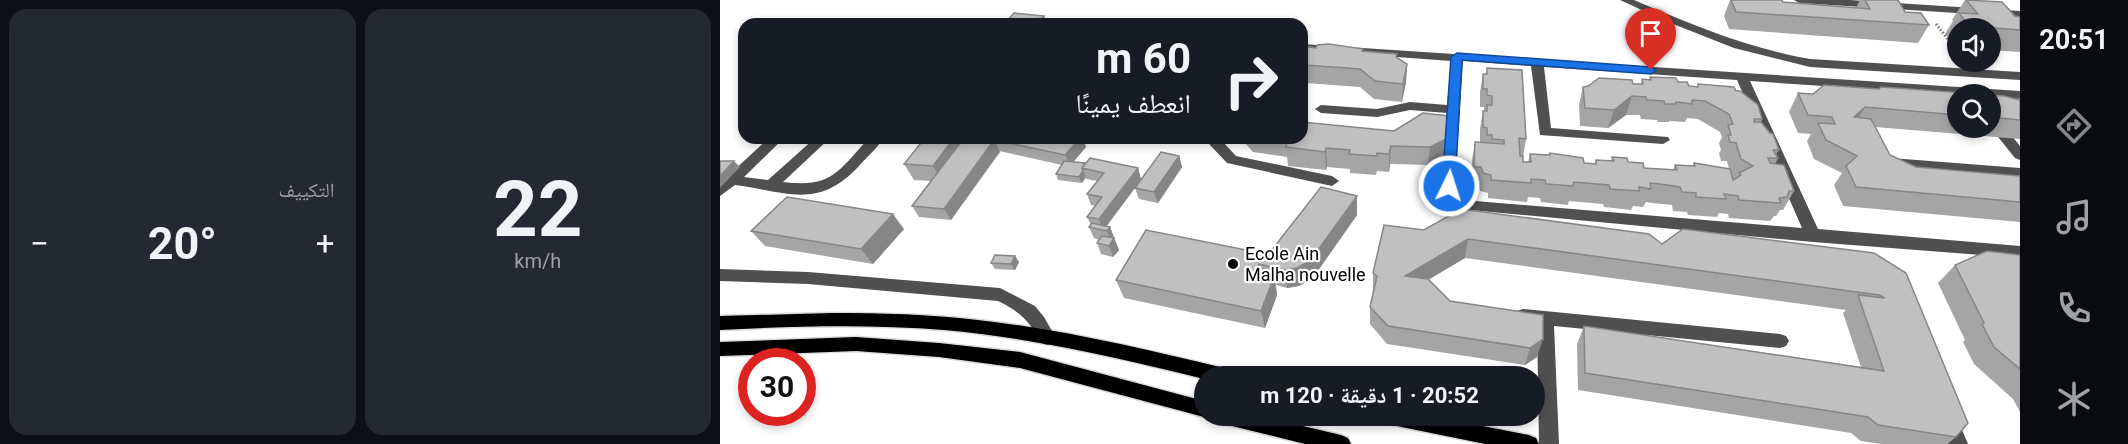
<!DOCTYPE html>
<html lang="ar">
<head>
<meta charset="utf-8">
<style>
	:root { --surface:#171b24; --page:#242831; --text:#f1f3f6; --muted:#9ea1a6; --accent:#858687 }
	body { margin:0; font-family:Roboto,"Noto Naskh Arabic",sans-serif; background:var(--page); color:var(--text); direction:rtl; height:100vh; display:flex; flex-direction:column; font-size:22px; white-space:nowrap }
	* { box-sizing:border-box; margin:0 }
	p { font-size:20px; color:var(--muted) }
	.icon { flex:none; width:33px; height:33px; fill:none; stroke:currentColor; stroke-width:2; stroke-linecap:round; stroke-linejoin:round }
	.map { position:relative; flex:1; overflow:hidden; direction:ltr }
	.sheet { display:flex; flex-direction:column; gap:9px; padding:9px; background:#0d0f14; width:720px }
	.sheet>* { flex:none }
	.hud { position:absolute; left:18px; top:18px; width:570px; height:126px; border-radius:18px; box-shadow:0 3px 9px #0003; direction:rtl; background:#171b24; color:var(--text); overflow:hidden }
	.fabs { position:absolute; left:1227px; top:18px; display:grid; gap:12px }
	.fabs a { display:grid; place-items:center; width:54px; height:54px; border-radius:50%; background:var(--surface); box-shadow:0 3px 9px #0003; font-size:30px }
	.speed { position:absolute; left:18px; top:348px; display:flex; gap:12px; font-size:30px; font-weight:700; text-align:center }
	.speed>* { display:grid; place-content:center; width:78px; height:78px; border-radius:50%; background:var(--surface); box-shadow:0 3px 9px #0003; line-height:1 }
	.speed .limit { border:9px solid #d22; background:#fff; color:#111 }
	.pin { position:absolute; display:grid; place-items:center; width:51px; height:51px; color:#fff; margin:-62px -26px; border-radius:50% 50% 50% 0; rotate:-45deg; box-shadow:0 0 6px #0007 }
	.pin .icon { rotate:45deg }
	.me { position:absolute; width:66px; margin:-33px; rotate:4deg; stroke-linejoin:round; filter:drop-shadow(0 0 4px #0008) }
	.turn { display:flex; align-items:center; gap:21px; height:126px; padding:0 18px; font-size:27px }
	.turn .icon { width:78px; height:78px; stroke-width:2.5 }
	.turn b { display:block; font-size:42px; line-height:51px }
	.big { font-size:45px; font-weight:700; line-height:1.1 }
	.sheet .tile { flex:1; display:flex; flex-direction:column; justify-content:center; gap:9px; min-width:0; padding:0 21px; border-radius:18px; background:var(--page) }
	.sheet .dial { align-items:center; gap:0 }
	.dial b { font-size:78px; line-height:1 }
	.heat { display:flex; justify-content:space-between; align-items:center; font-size:33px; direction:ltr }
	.sheet .tiles { flex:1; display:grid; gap:9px; grid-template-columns:repeat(2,1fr) }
	.trip { position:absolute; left:474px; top:366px; width:351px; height:60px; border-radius:30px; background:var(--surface); box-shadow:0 3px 9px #0003; font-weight:700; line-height:60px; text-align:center; direction:rtl }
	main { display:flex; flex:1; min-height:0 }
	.menu { display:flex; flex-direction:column; width:108px; justify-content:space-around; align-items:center; background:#090b0e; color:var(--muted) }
	.menu .icon { width:42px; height:42px }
	.menu .current { color:var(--accent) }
	.menu b { font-size:27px; color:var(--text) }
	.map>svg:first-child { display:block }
</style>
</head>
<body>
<main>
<nav class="menu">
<b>20:51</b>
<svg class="icon current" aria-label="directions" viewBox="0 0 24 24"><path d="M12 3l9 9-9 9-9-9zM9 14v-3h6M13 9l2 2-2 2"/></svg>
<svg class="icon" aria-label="music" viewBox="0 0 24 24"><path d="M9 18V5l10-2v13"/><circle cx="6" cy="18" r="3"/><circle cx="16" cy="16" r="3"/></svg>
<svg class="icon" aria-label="phone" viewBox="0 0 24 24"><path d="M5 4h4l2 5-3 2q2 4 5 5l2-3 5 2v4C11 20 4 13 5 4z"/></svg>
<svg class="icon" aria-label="climate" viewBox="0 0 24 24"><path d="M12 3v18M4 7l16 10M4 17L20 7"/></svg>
</nav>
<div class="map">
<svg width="1300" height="444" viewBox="0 0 1300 444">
	<rect width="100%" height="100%" fill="#fff"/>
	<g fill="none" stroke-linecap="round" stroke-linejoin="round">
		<defs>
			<path id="major" d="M112,313C160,313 209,314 258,320C341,329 423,349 504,368L510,370L513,376H484V379C399,358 312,338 224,330C150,324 74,326 0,330V316Z
				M136,337L219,343L300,352L484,401V416H489L484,417L300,368L219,357L136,351L0,356V342Z
				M499,416H541L621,435L628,438L631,444H585L508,425L501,422Z
				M663,416H712L809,435L816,438L819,444H765L672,425L665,422Z"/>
		</defs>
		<use href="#major" stroke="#dbdbdb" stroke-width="3"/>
		<path stroke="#727272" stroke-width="3" stroke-dasharray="1.5 2" stroke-linecap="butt" d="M1216,24L1238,52"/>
		<path fill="#505050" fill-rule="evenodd" d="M900,0H914C972,25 1028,48 1090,59L1300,72V80L1090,67L1014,48L948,22Z
			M1074,0H1130L1300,11V17L1079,3Z
			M582,44L1300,91V99L1270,97V94L1238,95L1030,81L1098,229L1300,246V258L1093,242L750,210L730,204L721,186L727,113L690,110L657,117L601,113L595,109L601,105L657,109L690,102L727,105L731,61L582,50ZM743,61L811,66L820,135L943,144L950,140L948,137L831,128L824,67L1017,80L1082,228L755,201L740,196L735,186Z
			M1270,114L1275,115L1300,146V160L1295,158L1270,127Z
			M49,138H64L24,177L48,180L95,138H110L63,182C113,188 118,171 149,138H164C157,148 147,157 139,166C98,210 68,192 15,185L0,196V183Z
			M490,138H504L502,141L516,156L612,176L619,181L612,186L507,163L490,145L488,142Z
			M1171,158L1300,168V178L1166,166L1164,163Z
			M0,269L88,272L280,288L315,306L324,317L336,338L333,343L327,345L321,343C311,322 299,311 278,301L88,284L0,281Z
			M803,309L1060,334L1066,336L1069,341L1066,346L1060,348L834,326L839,444H819L817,324L797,321L795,316L797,311Z
			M1228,410L1235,413L1248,444H1228L1219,419L1221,413Z"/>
		<use href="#major" fill="#000" fill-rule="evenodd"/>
	</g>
	<path fill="#a5a5a5" d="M1010,0H1062L1063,2L1136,8L1140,0H1178L1185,12L1209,25L1198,43L1009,29L1004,16Z
		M1245,0H1256L1295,16L1300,17V52L1270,50V28H1238V48L1235,47L1225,34L1233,21L1232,20Z
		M582,46L643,51L677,58L687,64L686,82L682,102L654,99L640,87L586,83L582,86Z
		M767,68L806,139L803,157V162H808L810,154L829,155L830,153L864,163H875L876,160L891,161L892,157L924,168L953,170L955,165L973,166L974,163L1009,169L1007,161H1001L999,153L1001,150L999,143L1002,137L1000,132L978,119L967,118L965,122L949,121V122H938L937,120L921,119L920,115H906L888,128L860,126L859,105L863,87L921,84L922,79L929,80L930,77L958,82L969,86L977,87L978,84L1016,91L1042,119L1041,122L1059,150L1056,154L1058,158L1055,164L1074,191L1063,210H1060L1056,216H1054L1050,221L1009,218L1008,214L999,213L997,217L968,215L967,212L953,211L952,205L932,203L926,202L923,207L913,206L911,210L884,207L883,204L849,201L848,205L821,202L820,198L808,197L807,202L768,198V193L760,191L758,185H751L752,160L755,142H760V129L763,111H764V107H760V92L763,74H766Z
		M1159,89L1243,93L1246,90L1261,92L1238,94V128H1270V95L1298,99L1300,98V139L1155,127L1170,155L1196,167L1300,176V222L1123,206L1114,185L1122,173L1094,159L1087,141L1091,134L1078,133L1069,112L1078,93L1093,94Z
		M674,131L727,134L724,157L708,165L670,164L669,172L657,171L656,175L630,173V169L607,167L606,170L568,166L567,157L533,152L524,142L523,138H582Z
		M254,138L263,139L262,138H363L366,147L353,162L418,168L421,179L459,156L462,167L438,203L419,199L415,188L387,226L390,227L399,250L393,257L381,254L377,243L379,240L374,238L369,227L371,225L367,217L376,206L371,205L367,194L377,181L366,179V177L362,183L338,180L336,174L342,165L279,151L231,220L199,217L192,206L211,181L194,180L184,164Z
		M637,196V215L592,279L579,286L567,288L556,285L557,295L545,328L404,298L396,280L551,251Z
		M184,229L153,264L45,246L31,231Z
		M704,230L942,244L1154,253L1236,437L1227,444H1161L1141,441L1131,433L858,390L857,344L864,326L1141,367L1123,313L1126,310L745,258L708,280L730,301L823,315L817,357L805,365L667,344L650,324V307L653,291V273Z
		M1300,255V412L1293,399L1254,364L1243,342L1245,340L1218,283L1235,265Z
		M295,256L299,262L295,270L275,269L271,263Z"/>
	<path fill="#868686" d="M324,16L327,22L325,24H317Z
		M687,64L686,82L682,102L683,84Z
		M585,65L586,83L582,86V67Z
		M912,96L906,115L888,128L894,110Z
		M1145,107L1134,126V117Z
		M729,116L724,157L708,165L710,147Z
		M234,138H254L222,182L213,166Z
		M360,138H363L366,147L350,166L345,155Z
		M274,140L280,152L231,220L224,209Z
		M671,146L670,164L669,172V154Z
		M606,148L607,167L606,170L605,152Z
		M459,156L462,167L438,203L434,192Z
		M14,161L20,167L0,188V176Z
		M418,168L421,180L383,230L379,219Z
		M363,171L366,177L362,183L359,177Z
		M637,196V215L592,279L579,286L567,288L565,270Z
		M173,214L184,229L153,264L141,249Z
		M390,227L394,238L391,243L387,231Z
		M394,238L399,250L393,257L389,246Z
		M748,239L745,258L684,294L685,276Z
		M295,256L299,262L295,270L291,264Z
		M539,264L542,282L536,271Z
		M554,277L557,295L545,328L541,311Z
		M823,339L817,357L805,365L810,348Z"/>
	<path fill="#c0c0c0" stroke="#868686" stroke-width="1.5" d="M1011,0H1062L1063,2L1150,9L1145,0H1178L1185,12L1201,13L1209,25L1016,12Z
		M1246,0L1282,2L1295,16L1300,17V30L1249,26L1239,13L1258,14Z
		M294,13L324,16L317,24L286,22Z
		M609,44L643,49L642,51L677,54L676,57L687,64L683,84L655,81L640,69L585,65L582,67V46L596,48L597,45Z
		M767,68L802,70L806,139L799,138L800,156H803V162H811L810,154L830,155V153L863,158L864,163L876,164V160L894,161L892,157L907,158L908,162L923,163L924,168L957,170L955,165L975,166L974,163L1010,169L1013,180L1021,175L1019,173L1033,166L1021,159L1016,143L1010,142L1008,135H1011L1008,125L1013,124L1009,114L985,101L972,100V104L956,102V104H945L944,101L927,100L926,97L912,96L894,110L865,108L863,87L868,86L879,78L912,80L913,84H923L922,79L931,80L930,77L956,78L958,82H967L969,86L978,87V84L1014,87L1016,91H1020L1038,105L1042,119H1034V122H1041L1050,133L1053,134L1059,150H1053L1058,158H1048L1050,163L1064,165L1074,191H1069L1067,197L1059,198L1061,203L1019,200L1018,196L1004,194L1006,199L976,197V193L962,192L960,187L940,184L930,183L931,189L919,187V191L890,189L889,185L854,182L853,186L826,184L825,180L811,179V183L771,180V175L763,173L761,167H754L755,142L784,144V140L772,139V135H767V128L763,127V111H767V105H772V96L767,95V89H763V74H767Z
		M1104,85L1159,89L1161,87L1260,94H1238V115L1145,107L1134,117L1151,119L1170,155L1196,167L1300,176V202L1136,187L1126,166L1137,156L1106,140L1098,123L1115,124L1112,117L1088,115L1078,93L1093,94Z
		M1246,90L1261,92L1262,94H1248Z
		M1270,95L1284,96L1300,100V120L1270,117Z
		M703,113L729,116L726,139L710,147L671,146L669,154L657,153V156L629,154L630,150L606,148L605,152L566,147L568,139L563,138H582V122L674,131Z
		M205,138H234L213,166L184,164Z
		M244,138L274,140L224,209L192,206Z
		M266,138H360L345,155Z
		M441,152L459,156L434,192L415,188Z
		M370,158L418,168L379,219L367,217L382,197L367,194L384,173L362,168Z
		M0,161H14L0,176Z
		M344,161L365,163L362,168L363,171L359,177L336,174Z
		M601,187L637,196L590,261L577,268L565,270L539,264L536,271L554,277L541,311L396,280L426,230L541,253L551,251Z
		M67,197L173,214L141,249L31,231Z
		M741,209L929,234L942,244L963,229L1154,253L1186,273L1248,423L1236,437L1158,425L1148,417L865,373L864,326L1164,371L1138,295L1165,298L1159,295L748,239L685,276L708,279L730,301L823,315V339L810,348L668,326L650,307L657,276L653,273L664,225L704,230Z
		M372,223L390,227L387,231L369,227Z
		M382,236L394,238L389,246L377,243Z
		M1267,251L1300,255V369L1274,347L1262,324L1264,323L1235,265Z
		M275,255L295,256L291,264L271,263Z"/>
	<path fill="#1a73e8" stroke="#114b97" stroke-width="1.5" d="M737,53L931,67L936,70L931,74L742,60L735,186L729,191L722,186L731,57Z"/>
	<circle fill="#000" stroke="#fff" stroke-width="2" cx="513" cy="264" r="6"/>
	<g text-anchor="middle" stroke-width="4.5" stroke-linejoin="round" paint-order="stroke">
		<g font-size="18" fill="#000" stroke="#fff" text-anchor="start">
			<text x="525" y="260">Ecole Ain<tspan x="525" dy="21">Malha nouvelle</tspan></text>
		</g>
	</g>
</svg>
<div class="fabs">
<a><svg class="icon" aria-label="sound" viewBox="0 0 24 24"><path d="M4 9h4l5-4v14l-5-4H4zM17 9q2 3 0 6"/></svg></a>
<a><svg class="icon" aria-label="search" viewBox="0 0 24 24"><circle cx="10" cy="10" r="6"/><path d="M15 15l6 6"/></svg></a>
</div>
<div class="speed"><div class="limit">30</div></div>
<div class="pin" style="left:931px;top:70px;background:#d93025"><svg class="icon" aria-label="arrive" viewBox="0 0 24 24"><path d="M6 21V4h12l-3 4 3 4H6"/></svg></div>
<svg class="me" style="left:729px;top:186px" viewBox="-20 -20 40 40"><circle r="17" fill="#1a73e8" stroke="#fff" stroke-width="3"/><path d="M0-11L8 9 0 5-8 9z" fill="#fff"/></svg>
<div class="trip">20:52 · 1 دقيقة · 120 m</div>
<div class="hud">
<div class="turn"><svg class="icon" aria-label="right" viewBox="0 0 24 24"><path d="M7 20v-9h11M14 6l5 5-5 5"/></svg><div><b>60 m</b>انعطف يمينًا</div></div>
</div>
</div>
<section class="sheet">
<div class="tiles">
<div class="tile dial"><b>22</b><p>km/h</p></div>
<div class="tile"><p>التكييف</p>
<div class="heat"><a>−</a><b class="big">20°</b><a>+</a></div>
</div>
</div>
</section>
</main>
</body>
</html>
